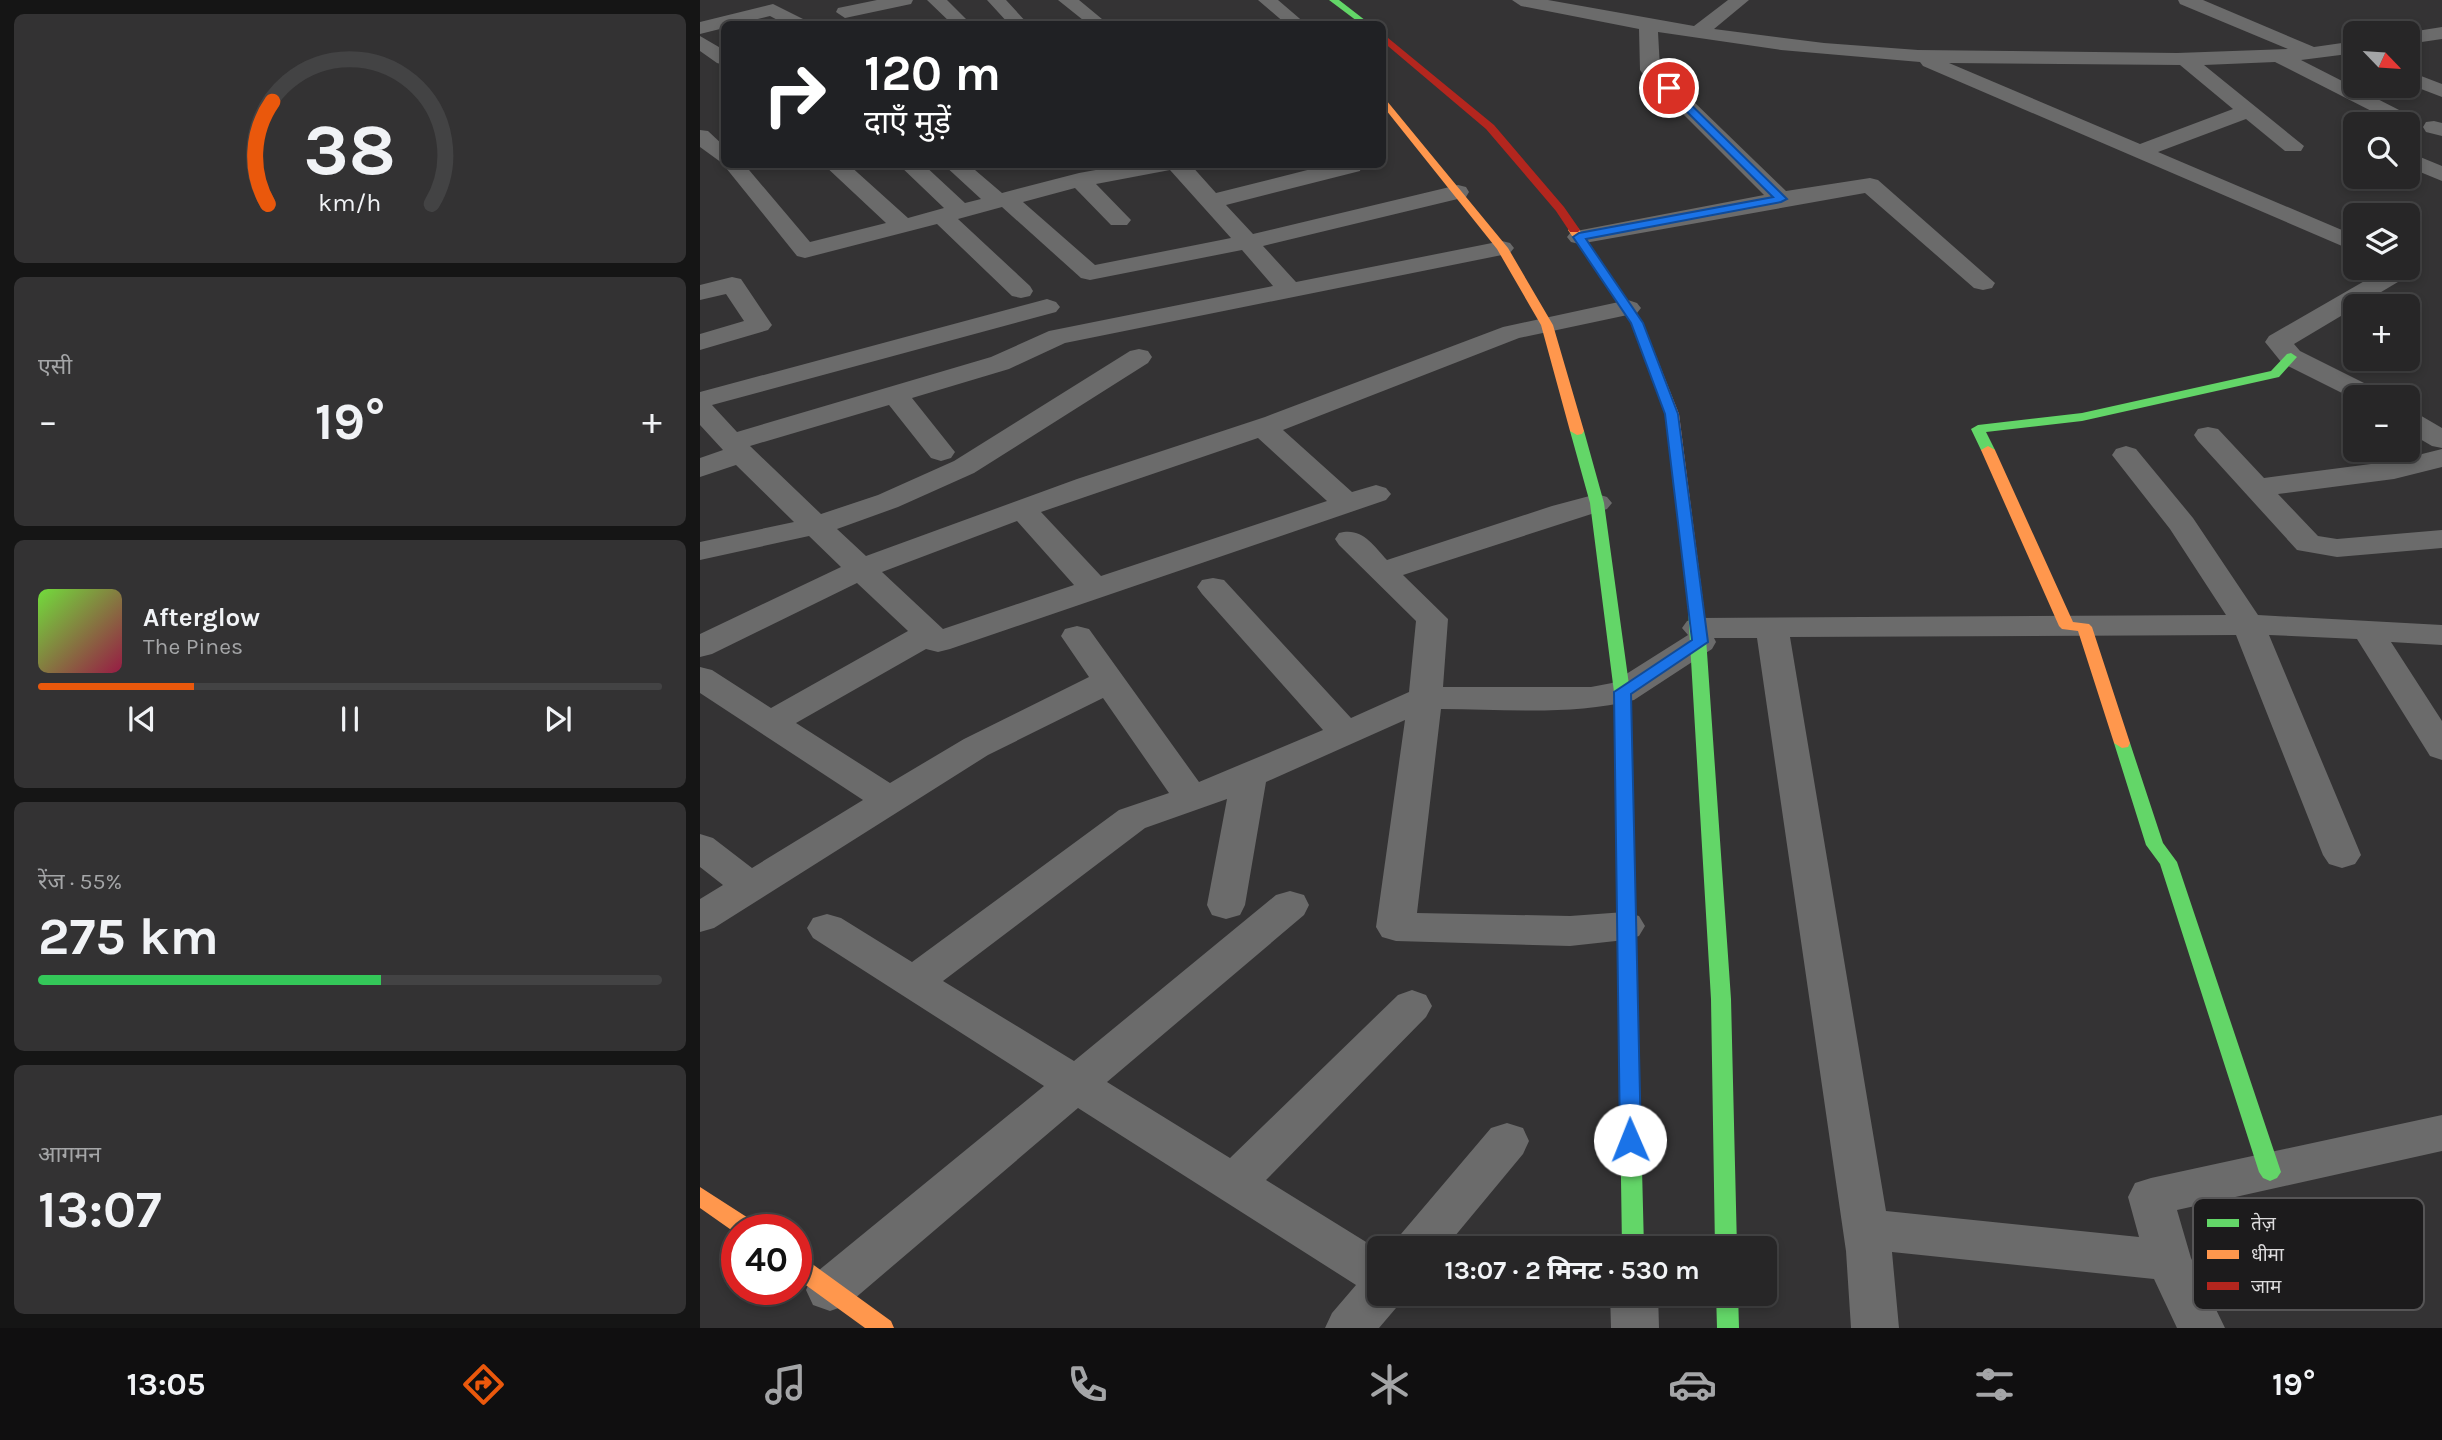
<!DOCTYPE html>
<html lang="hi">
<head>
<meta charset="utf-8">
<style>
	:root { --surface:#272627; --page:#333233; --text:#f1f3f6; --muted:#a4a5a7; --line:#434344; --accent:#ea580c }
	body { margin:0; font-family:Karla,"Noto Sans Devanagari",sans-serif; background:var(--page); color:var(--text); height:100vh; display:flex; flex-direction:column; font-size:26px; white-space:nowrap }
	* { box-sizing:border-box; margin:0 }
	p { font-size:23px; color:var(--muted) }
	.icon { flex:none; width:38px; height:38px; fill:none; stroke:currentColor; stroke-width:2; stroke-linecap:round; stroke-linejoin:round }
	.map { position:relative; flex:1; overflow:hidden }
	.sheet { display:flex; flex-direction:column; gap:14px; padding:14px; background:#151515; width:700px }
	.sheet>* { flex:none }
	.banner { position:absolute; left:21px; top:21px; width:665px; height:147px; border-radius:10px; box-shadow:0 4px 10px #0003,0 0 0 2px var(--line); background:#202124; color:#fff; overflow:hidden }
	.needle { width:46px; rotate:115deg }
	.controls { position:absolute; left:1643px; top:21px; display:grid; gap:14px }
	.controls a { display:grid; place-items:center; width:77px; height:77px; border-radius:10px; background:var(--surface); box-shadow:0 4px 10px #0003,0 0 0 2px var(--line); font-size:35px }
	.speed { position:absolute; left:21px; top:1214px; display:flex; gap:14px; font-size:35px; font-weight:700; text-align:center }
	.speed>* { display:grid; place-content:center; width:91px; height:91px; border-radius:50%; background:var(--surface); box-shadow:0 4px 10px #0003,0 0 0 2px var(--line); line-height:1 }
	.speed .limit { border:10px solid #d22; background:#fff; color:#111 }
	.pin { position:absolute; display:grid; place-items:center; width:60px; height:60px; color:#fff; margin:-30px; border:4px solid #fff; border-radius:50%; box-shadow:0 2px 7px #0007 }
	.me { position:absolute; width:77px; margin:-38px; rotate:359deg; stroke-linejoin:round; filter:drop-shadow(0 0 5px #0008) }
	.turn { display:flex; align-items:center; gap:24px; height:147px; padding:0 28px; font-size:32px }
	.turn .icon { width:91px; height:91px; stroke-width:2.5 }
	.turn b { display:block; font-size:49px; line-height:60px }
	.big { font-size:52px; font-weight:700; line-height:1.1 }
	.sheet .card { flex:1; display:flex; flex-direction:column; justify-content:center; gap:10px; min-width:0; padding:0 24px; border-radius:10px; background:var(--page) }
	.sheet .dial { align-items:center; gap:0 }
	.dial svg { height:182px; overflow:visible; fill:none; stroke:var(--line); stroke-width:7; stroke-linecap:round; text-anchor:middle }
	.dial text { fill:var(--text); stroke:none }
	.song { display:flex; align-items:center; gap:21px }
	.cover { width:84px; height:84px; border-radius:10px; background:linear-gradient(135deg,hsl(100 70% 55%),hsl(340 70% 35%)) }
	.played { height:7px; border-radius:4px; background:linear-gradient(90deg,var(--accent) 25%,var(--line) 25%) }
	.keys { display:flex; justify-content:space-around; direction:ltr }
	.heat { display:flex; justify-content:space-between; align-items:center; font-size:38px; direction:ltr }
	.charge { height:10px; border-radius:5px; background:linear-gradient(90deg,#34c759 55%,var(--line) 0) }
	.trip { position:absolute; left:667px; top:1236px; width:410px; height:70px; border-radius:10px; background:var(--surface); box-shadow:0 4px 10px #0003,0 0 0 2px var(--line); font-weight:700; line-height:70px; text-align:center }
	.tabs { display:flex; height:112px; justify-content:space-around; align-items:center; background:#100f10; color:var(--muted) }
	.tabs .icon { width:49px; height:49px }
	.tabs .selected { color:var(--accent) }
	.tabs b { font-size:32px; color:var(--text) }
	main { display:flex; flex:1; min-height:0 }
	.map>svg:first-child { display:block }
</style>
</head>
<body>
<main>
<section class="sheet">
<div class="card dial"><svg viewBox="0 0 100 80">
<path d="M14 69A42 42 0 1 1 86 69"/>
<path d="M14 69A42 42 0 0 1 16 24" stroke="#ea580c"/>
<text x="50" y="56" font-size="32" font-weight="700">38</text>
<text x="50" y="72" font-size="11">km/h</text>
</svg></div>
<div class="card"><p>एसी</p>
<div class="heat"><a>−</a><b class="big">19°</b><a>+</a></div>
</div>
<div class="card">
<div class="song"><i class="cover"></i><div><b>Afterglow</b><p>The Pines</p></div></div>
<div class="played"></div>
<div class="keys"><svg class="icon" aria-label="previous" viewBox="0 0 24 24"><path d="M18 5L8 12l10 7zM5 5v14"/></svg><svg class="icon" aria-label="pause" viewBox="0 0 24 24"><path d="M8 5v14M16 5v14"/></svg><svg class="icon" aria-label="next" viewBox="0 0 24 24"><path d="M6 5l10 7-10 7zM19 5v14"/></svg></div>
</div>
<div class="card"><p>रेंज · 55%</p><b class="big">275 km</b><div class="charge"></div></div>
<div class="card"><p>आगमन</p><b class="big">13:07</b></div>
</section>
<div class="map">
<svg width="1742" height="1328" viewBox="0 0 1742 1328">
	<rect width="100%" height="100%" fill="#343334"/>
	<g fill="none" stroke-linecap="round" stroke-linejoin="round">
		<path fill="#6b6b6b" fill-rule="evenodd" d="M177,0H213L211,4L145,18L136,12L138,8Z
			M227,0H247L271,24H252Z
			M287,0H306L328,24H309Z
			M358,0H379L408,24H388Z
			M558,0H578L606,24H586Z
			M812,0H848L994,26L1028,0H1049L1014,29L1124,43L1218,50L1477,53L1588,49L1480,4L1478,0H1503L1614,47L1656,41V53L1601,60L1705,113L1709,117L1705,121H1691L1575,62L1504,65L1604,146L1601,151H1585L1546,119L1458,152L1656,236V252L1223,66L1220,62L1081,50L958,32L960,69L1086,191L1170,178L1178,180L1295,283L1292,288L1283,290L1274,288L1165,193L879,244L871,242L867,237L871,232L1064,195L943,74L940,70L939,29L821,6ZM1249,63L1480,65L1533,109L1440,144Z
			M73,4L105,20L107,24H85L70,16L37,24H24V28L0,34V22Z
			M1742,27V39L1708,44V33H1704Z
			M0,36L24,50V65L17,63L0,51Z
			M1708,71L1742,84V97L1708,84Z
			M1734,121L1742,123V136L1726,132L1723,127L1726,122Z
			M0,130L8,131L24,146V164H44L110,242L186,223L123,164H148L208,218L244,208L198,164H223L265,203L281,199L243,164H268L302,193L379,173L429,164H490L516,193L631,164H662L660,171L526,205L553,234L758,185L766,187L769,192L766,197L563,246L596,282L802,241L810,243L814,248L810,253L802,255L365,343L309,369L212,398L255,452L251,458L241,461L231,458L189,405L50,446L121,514L178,495L254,461L430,351L439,349L448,351L452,357L448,363L274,473L198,507L137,529L166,556L377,479L565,417L803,327L928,300L937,303L941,308L937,313L819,338L583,430L652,492L676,485L686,488L691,494L686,500L250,649L238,652L226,649L96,723L190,783L264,739L389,677L361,636L365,629L377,626L389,629L499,782L623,730L502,594L497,587L502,580L513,578L524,580L651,718L709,692L716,621L639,545L635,539L639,533C662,527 672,544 687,560L852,506L897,494L907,497L912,503L907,509L703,575L748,619L743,687H891L912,683L988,635L982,628L987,621L998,618L1526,615L1470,529L1412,455L1416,449L1426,446L1436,449L1493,518L1558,615L1742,625V645L1691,642L1742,721V760L1730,756L1657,639L1569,635L1661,855L1655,864L1642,868L1629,864L1623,855L1536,635L1090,637L1186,1211L1439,1237L1428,1197L1435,1183L1451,1178L1742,1115V1151L1477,1210L1491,1258L1525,1328H1477L1454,1279L1192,1252L1199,1328H1151L1146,1251L1057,638H1014L1016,642L1012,649L934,700C872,716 804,709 741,709L717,913L870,916L925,912L939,916L945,926L939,936L925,940L870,946L696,941L682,937L676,927L705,720L566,782L545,905L540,915L526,919L512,915L507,905L527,799L445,828L243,981L374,1061L576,895L590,891L604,895L609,905L604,915L407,1082L530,1158L698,995L712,990L726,995L732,1006L726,1017L566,1180L679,1250V1293H703L696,1308L679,1328H625L632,1313L656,1285L378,1108L147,1305L130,1311L113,1305L106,1290L113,1275L344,1086L113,938L107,928L113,918L127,914L141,918L212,962L419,810L469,793L403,698L288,755L14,928L0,932V899L23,885L0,867V834L13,838L52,868L163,800L0,693V667L12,670L71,708L208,631L157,583L12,654L0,657V634L141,567L109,536L0,560V542L94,522L36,465L0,477V458L23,450L0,425V392L347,299L356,302L360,307L356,312L12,405L37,432L291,357L349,331L573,286L542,250L390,280L381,278L302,207L258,219L330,286L333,291L330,296L321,298L312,296L237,224L105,258L97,256L22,163L0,147ZM470,170L531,238L395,265L323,202L375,188L411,225H427L431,220L396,184ZM558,438L627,501L401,576L341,512ZM317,521L374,585L243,629L182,572Z
			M1708,152L1742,166V181L1708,167Z
			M1708,262L1716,268L1713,273L1594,344L1600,351L1680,391L1683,397H1656V400L1582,363L1565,342L1569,336L1687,268H1708Z
			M32,277L41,279L72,325L68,330L0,350V334L44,321L26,294L0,300V285Z
			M1708,412L1718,414L1742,428V448L1732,446L1708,432Z
			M1508,427L1518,429L1564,478L1694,461L1742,449V467L1694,479L1578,494L1618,536L1637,539L1742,530V548L1637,557L1597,550L1498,441L1494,435L1498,429Z
			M807,1123L823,1128L829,1141L823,1154L745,1248H694L701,1234L791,1128Z
			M910,1293H958L959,1328H911Z"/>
		<path fill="#63d668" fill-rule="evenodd" d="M629,0H639L670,24H661Z
			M1591,353L1597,357L1579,377L1382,421L1286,432L1295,450L1288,454L1281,450L1271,429L1278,425L1382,413L1571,371L1587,354Z
			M877,427L884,431L904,503L930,692L944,1248H922L914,692L890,503L870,431Z
			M996,604L1004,609L1031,999L1037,1248H1015L1011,999L988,609Z
			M1422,738L1430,743L1463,843L1477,862L1581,1172L1577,1178L1570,1181L1563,1178L1559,1172L1460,864L1446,845L1414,743Z
			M1016,1293H1038L1039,1328H1017Z"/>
		<path fill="#ff974d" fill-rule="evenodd" d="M682,95L808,248L853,325L884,431L882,434L877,435L870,431L841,325L797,249L682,105Z
			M870,228H878L943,323L979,414L1004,609L1001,612L996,614L988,609L965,414L931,323L868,230Z
			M1288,446L1295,450L1373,622L1389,624L1392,627L1430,743L1428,747L1422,748L1414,743L1378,631L1362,629L1359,626L1281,450Z
			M0,1187L56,1223L59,1230H37V1234L0,1208Z
			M96,1255L104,1258L191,1321L194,1328H165L96,1278Z"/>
		<path fill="#b3261e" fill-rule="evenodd" d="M682,33L794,125L864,207L880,230L878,232H870L856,211L786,129L682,41Z"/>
	</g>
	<path fill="#1a73e8" stroke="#114b97" stroke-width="2" d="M965,86H972L1087,199L1081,202L886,239L943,323L978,414L1008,642L931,694L941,1140L938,1146L930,1149L923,1146L920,1140L914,692L992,640L965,414L931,323L873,237L879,233L1073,197L965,90Z"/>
	<rect x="1493" y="1198" width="231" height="112" rx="10" fill="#1c1b1c" stroke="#565556" stroke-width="2"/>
	<rect x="1507" y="1219" width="32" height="8" fill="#63d668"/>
	<rect x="1507" y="1250" width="32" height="9" fill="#ff974d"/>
	<rect x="1507" y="1282" width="32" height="8" fill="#b3261e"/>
	<g font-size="19" fill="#dcdbdc">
		<text x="1551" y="1230">तेज़</text>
		<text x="1551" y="1261">धीमा</text>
		<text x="1551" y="1293">जाम</text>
	</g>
</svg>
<div class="controls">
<a><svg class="needle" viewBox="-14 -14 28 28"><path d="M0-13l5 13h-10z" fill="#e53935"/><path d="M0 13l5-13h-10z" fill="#a4a5a7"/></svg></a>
<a><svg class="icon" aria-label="search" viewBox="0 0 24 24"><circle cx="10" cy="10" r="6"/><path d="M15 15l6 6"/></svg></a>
<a><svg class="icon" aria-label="layers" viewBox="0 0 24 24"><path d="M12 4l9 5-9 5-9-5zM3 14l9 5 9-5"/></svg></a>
<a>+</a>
<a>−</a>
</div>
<div class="speed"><div class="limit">40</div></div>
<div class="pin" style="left:969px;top:88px;background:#d93025"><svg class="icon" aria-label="arrive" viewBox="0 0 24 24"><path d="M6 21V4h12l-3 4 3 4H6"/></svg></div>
<svg class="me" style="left:930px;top:1140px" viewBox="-20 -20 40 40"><circle r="19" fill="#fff"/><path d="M0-13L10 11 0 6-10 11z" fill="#1a73e8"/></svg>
<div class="trip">13:07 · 2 मिनट · 530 m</div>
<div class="banner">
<div class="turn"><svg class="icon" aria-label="right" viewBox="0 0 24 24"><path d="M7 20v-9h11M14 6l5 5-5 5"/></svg><div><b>120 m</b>दाएँ मुड़ें</div></div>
</div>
</div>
</main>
<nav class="tabs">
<b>13:05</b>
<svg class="icon selected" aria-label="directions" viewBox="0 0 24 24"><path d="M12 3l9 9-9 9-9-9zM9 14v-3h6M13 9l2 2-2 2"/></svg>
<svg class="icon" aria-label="music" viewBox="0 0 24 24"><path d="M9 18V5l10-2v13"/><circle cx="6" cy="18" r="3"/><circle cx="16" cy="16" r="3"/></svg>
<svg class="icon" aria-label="phone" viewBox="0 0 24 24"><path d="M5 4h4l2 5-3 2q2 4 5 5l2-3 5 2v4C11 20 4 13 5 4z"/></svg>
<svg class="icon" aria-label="climate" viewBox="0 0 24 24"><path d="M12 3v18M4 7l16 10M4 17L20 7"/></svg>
<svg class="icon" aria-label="car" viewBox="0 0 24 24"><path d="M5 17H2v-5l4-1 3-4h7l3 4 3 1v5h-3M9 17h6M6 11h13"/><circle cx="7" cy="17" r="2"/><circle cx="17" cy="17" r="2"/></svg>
<svg class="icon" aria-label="filters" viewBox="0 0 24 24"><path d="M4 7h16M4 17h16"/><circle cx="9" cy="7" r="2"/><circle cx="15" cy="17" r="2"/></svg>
<b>19°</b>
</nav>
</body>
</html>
